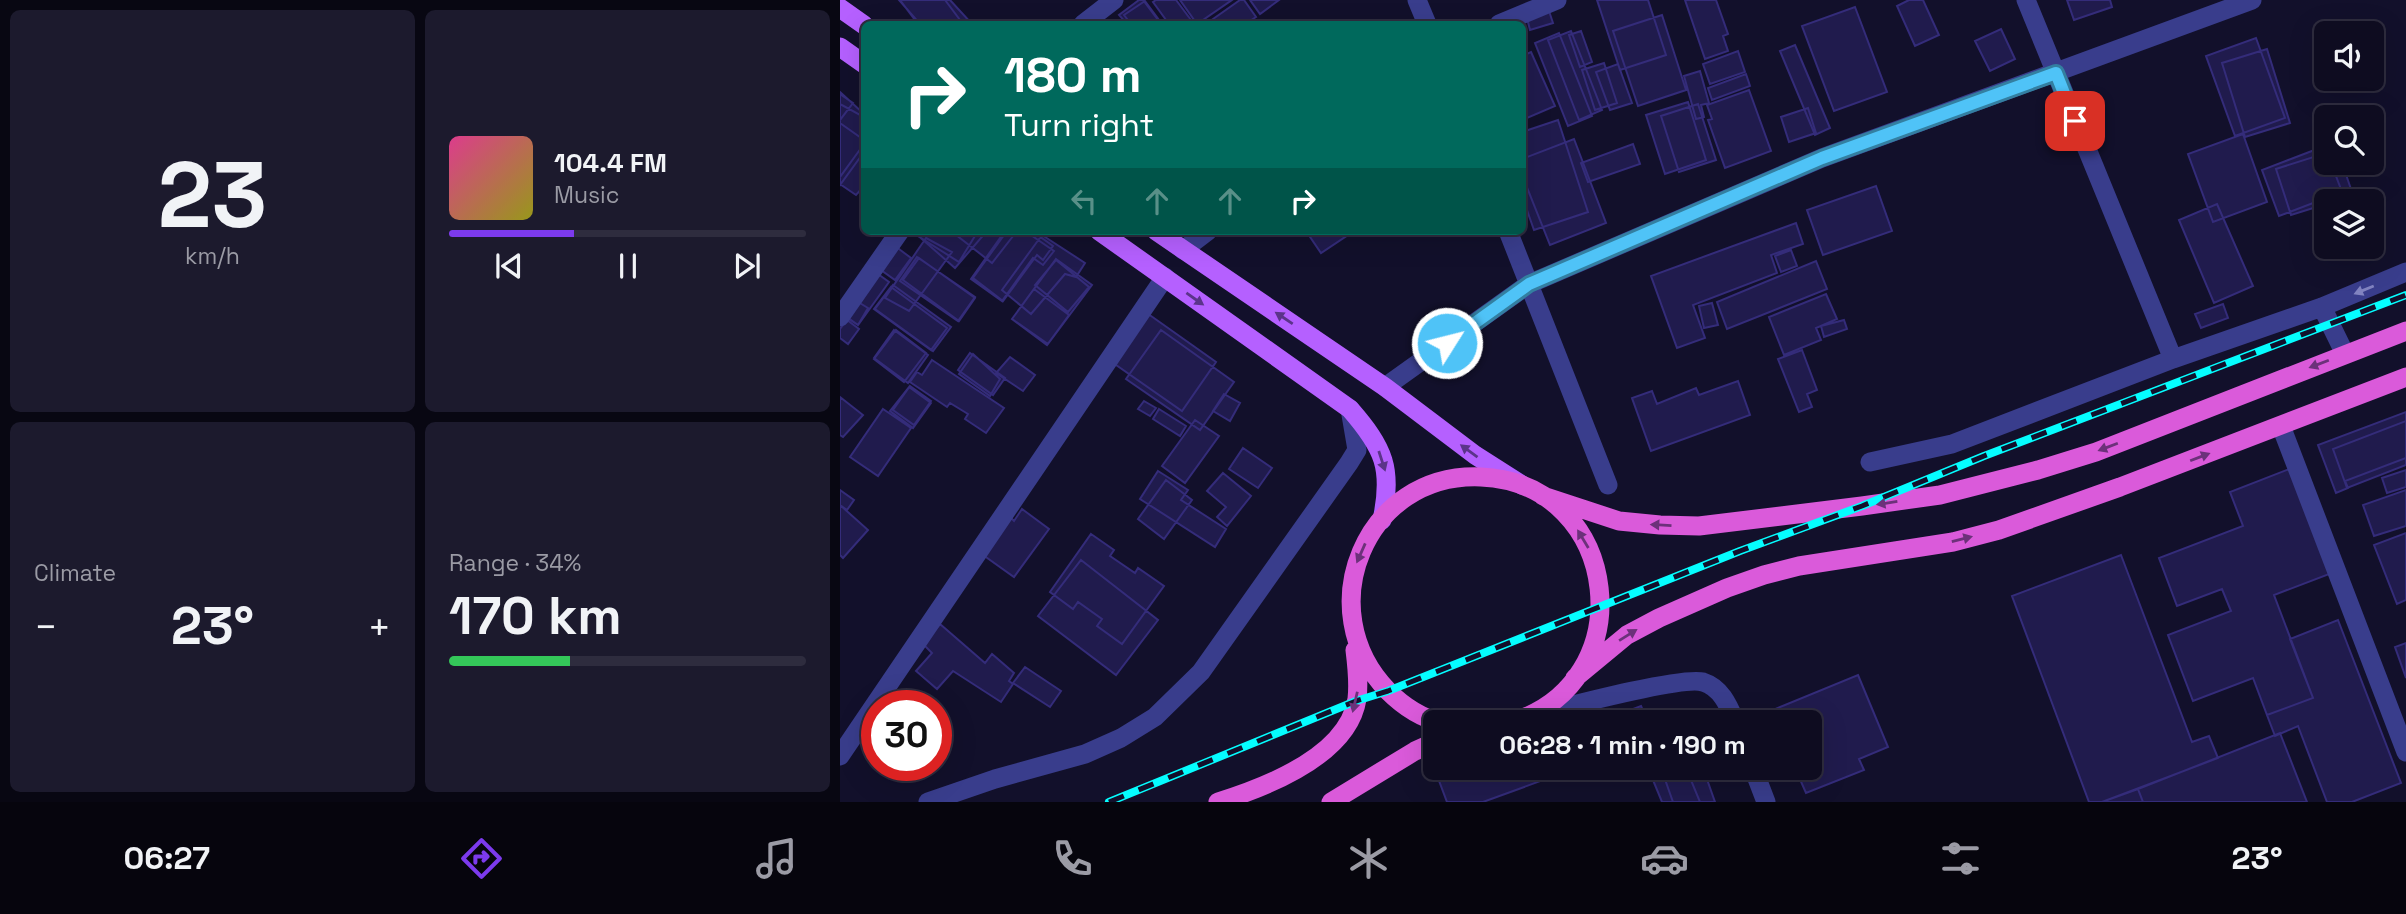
<!DOCTYPE html>
<html lang="en">
<head>
<meta charset="utf-8">
<style>
	:root { --surface:#0e0c20; --page:#1c1a2d; --text:#f1f3f6; --muted:#9b9ba5; --line:#2e2c3e; --accent:#7c3aed }
	body { margin:0; font-family:"Space Grotesk",sans-serif; background:var(--page); color:var(--text); height:100vh; display:flex; flex-direction:column; font-size:26px; white-space:nowrap }
	* { box-sizing:border-box; margin:0 }
	p { font-size:23px; color:var(--muted) }
	.icon { flex:none; width:38px; height:38px; fill:none; stroke:currentColor; stroke-width:2; stroke-linecap:round; stroke-linejoin:round }
	.map { position:relative; flex:1; overflow:hidden }
	.side { display:flex; flex-direction:column; gap:10px; padding:10px; background:#080712; width:840px }
	.side>* { flex:none }
	.guide { position:absolute; left:21px; top:21px; width:665px; height:214px; border-radius:10px; box-shadow:0 7px 28px #0002,0 0 0 2px var(--line); background:#00695c; color:#fff; overflow:hidden }
	.controls { position:absolute; left:1474px; top:21px; display:grid; gap:14px }
	.controls a { display:grid; place-items:center; width:70px; height:70px; border-radius:10px; background:var(--surface); box-shadow:0 7px 28px #0002,0 0 0 2px var(--line); font-size:35px }
	.speed { position:absolute; left:21px; top:690px; display:flex; gap:14px; font-size:35px; font-weight:700; text-align:center }
	.speed>* { display:grid; place-content:center; width:91px; height:91px; border-radius:50%; background:var(--surface); box-shadow:0 7px 28px #0002,0 0 0 2px var(--line); line-height:1 }
	.speed .limit { border:10px solid #d22; background:#fff; color:#111 }
	.pin { position:absolute; display:grid; place-items:center; width:60px; height:60px; color:#fff; margin:-30px; border-radius:14px; box-shadow:0 4px 10px #0006 }
	.me { position:absolute; width:77px; margin:-38px; rotate:54deg; stroke-linejoin:round; filter:drop-shadow(0 0 5px #0008) }
	.turn { display:flex; align-items:center; gap:24px; height:147px; padding:0 28px; font-size:32px }
	.turn .icon { width:91px; height:91px; stroke-width:2.5 }
	.turn b { display:block; font-size:49px; line-height:60px }
	.lanes { display:flex; align-items:center; height:66px; padding:0 28px; background:#0003; justify-content:center; gap:35px; direction:ltr }
	.lanes .off { opacity:.35 }
	.big { font-size:52px; font-weight:800; line-height:1.1 }
	.side .card { flex:1; display:flex; flex-direction:column; justify-content:center; gap:10px; min-width:0; padding:0 24px; border-radius:10px; background:var(--page) }
	.side .dial { align-items:center; gap:0 }
	.dial b { font-size:91px; line-height:1 }
	.song { display:flex; align-items:center; gap:21px }
	.cover { width:84px; height:84px; border-radius:10px; background:linear-gradient(135deg,hsl(330 70% 55%),hsl(60 70% 35%)) }
	.played { height:7px; border-radius:4px; background:linear-gradient(90deg,var(--accent) 35%,var(--line) 35%) }
	.keys { display:flex; justify-content:space-around; direction:ltr }
	.heat { display:flex; justify-content:space-between; align-items:center; font-size:38px; direction:ltr }
	.charge { height:10px; border-radius:5px; background:linear-gradient(90deg,#34c759 34%,var(--line) 0) }
	.side .tiles { flex:1; display:grid; gap:10px; grid-template-columns:repeat(2,1fr) }
	.trip { position:absolute; left:583px; top:710px; width:399px; height:70px; border-radius:10px; background:var(--surface); box-shadow:0 7px 28px #0002,0 0 0 2px var(--line); font-weight:800; line-height:70px; text-align:center }
	.tab-bar { display:flex; height:112px; justify-content:space-around; align-items:center; background:#06050d; color:var(--muted) }
	.tab-bar .icon { width:49px; height:49px }
	.tab-bar .selected { color:var(--accent) }
	.tab-bar b { font-size:32px; color:var(--text) }
	main { display:flex; flex:1; min-height:0 }
	.map>svg:first-child { display:block }
</style>
</head>
<body>
<main>
<section class="side">
<div class="tiles">
<div class="card dial"><b>23</b><p>km/h</p></div>
<div class="card">
<div class="song"><i class="cover"></i><div><b>104.4 FM</b><p>Music</p></div></div>
<div class="played"></div>
<div class="keys"><svg class="icon" aria-label="previous" viewBox="0 0 24 24"><path d="M18 5L8 12l10 7zM5 5v14"/></svg><svg class="icon" aria-label="pause" viewBox="0 0 24 24"><path d="M8 5v14M16 5v14"/></svg><svg class="icon" aria-label="next" viewBox="0 0 24 24"><path d="M6 5l10 7-10 7zM19 5v14"/></svg></div>
</div>
<div class="card"><p>Climate</p>
<div class="heat"><a>−</a><b class="big">23°</b><a>+</a></div>
</div>
<div class="card"><p>Range · 34%</p><b class="big">170 km</b><div class="charge"></div></div>
</div>
</section>
<div class="map">
<svg width="1566" height="802" viewBox="0 0 1566 802">
	<rect width="100%" height="100%" fill="#12102b"/>
	<path fill="#201b4d" stroke="#342c7a" stroke-width="2" d="M59,0H110L132,24H80Z
		M60,0H105L123,24H78Z
		M299,0H303L321,24H287L279,15Z
		M316,0H336L354,24H329L313,2Z
		M340,0H392L357,24Z
		M400,0H404L416,17L405,24H366Z
		M410,0H439L420,14Z
		M757,0H808L826,55L780,70Z
		M845,0H876L888,34L883,36L888,51L865,59Z
		M1069,0H1083L1099,35L1075,46L1057,6Z
		M1227,0H1270L1272,7L1234,20Z
		M305,1L322,24H291L284,15Z
		M1015,7L1047,92L994,111L962,26Z
		M708,8L713,23L690,30L686,14Z
		M822,15L846,90L798,106L773,31Z
		M1161,29L1175,59L1150,71L1135,41Z
		M731,31L762,110L739,120L708,40Z
		M741,31L752,62L740,67L729,35Z
		M719,33L752,116L728,126L695,43Z
		M1416,38L1445,118L1395,136L1366,56Z
		M955,45L990,128L975,135L940,51Z
		M1427,49L1450,123L1405,137L1382,63Z
		M898,51L905,72L870,84L863,64Z
		M691,52L715,106L687,118L682,107V56Z
		M764,63L777,103L755,110L742,70Z
		M778,64L792,103L770,110L756,72Z
		M860,71L869,103L861,105L864,117L856,119L844,76Z
		M906,74L910,86L872,100L868,88Z
		M909,90L931,151L885,168L868,120L872,119L867,105Z
		M0,92L24,114V152L0,185Z
		M0,94L13,103L0,120Z
		M848,102L866,160L825,174L806,115Z
		M0,104L24,117V186L16,195L0,184Z
		M858,104L876,160L839,172L821,116Z
		M968,108L976,133L949,142L941,117Z
		M718,120L748,212L694,230L682,196V132Z
		M0,123L24,140V144L0,177Z
		M1403,134L1427,202L1373,222L1348,154Z
		M734,139L766,223L710,245L682,175V159Z
		M793,144L800,164L748,182L741,163Z
		M1485,146L1486,163H1491L1502,192L1439,216L1422,170Z
		M1486,153V163H1502L1513,195L1486,201V204L1451,215L1436,169Z
		M1036,186L1052,231L983,255L967,210Z
		M1377,204L1413,286L1374,303L1339,220Z
		M956,223L963,244L931,255L937,273L853,305L865,338L837,348L811,276Z
		M70,231H138L119,262Z
		M77,231H147L115,268L75,233Z
		M111,231H177L152,263Z
		M165,231H185L214,251L203,265L193,258L162,301L131,279Z
		M167,231H192L213,246L203,260L197,255L163,301L133,278Z
		M466,231H509L507,232L508,235L481,253Z
		M202,235L245,263L236,277L225,274L191,314L162,290Z
		M86,238L112,252L69,311L45,298Z
		M51,243L71,258L55,280L34,265Z
		M951,250L957,266L941,272L935,256Z
		M77,257L135,297L118,321L60,281Z
		M79,258L135,298L119,321L63,280Z
		M216,259L252,285L208,344L172,319Z
		M216,260L249,287L228,312L195,285Z
		M976,261L987,289L887,329L877,302Z
		M31,269L49,282L18,325L0,312Z
		M53,285L111,327L93,351L35,309Z
		M51,287L107,328L91,350L34,309Z
		M194,289L229,315L207,345L172,319Z
		M986,294L997,319L976,328L981,340L944,355L929,317Z
		M10,297L28,308L18,325L0,313Z
		M872,303L878,325L864,328L859,306Z
		M1383,304L1388,318L1361,328L1355,314Z
		M304,311L376,362L342,411L269,360Z
		M7,320L19,329L8,344L0,338V329Z
		M1004,320L1007,329L984,337L981,326Z
		M54,330L88,355L68,383L34,358Z
		M56,330L86,353L64,382L34,359Z
		M321,330L394,382L360,430L286,379Z
		M962,350L977,390L967,394L972,407L959,412L938,359Z
		M130,353L165,378L153,395L118,370Z
		M133,354L160,379L150,396L119,374Z
		M170,357L195,375L183,391L156,373Z
		M92,360L164,408L146,433L125,419L128,414L110,403L107,407L70,382L77,372L82,375Z
		M898,381L910,415L811,451L792,398L812,391L817,404L856,388L859,395Z
		M70,386L91,401L74,425L53,410Z
		M69,387L91,403L73,428L50,411Z
		M384,394L400,403L390,421L373,411Z
		M0,397L23,415L3,437L0,435Z
		M304,401L316,408L310,416L298,409Z
		M43,409L71,428L38,476L10,457Z
		M319,409L346,426L340,436L313,419Z
		M1566,412V458L1505,481L1508,488L1496,493L1478,445Z
		M355,420L379,436L345,483L322,466Z
		M1566,421V465L1507,488L1493,449Z
		M403,448L432,468L418,488L389,469Z
		M1452,468L1492,573L1434,595L1473,698L1427,715L1413,678L1353,701L1328,635L1391,611L1382,589L1337,606L1319,558L1403,526L1390,492Z
		M1566,470V487L1547,493L1542,478Z
		M318,471L348,490L341,500L386,529L375,547L300,499Z
		M383,473L411,496L387,526L377,517L386,507L367,491Z
		M326,480L352,500L324,539L298,519Z
		M0,490L14,500L7,510L0,505Z
		M1566,490V526L1534,536L1523,505Z
		M0,505L28,530L3,558L0,555Z
		M182,509L209,529L174,577L136,550L171,518L174,521Z
		M1566,533V600L1557,604L1534,545Z
		M251,534L274,550L270,556L295,573L298,568L324,586L282,644L257,626L262,619L238,602L233,609L210,592Z
		M1281,555L1352,742L1369,736L1378,758L1262,802H1249L1172,596Z
		M241,560L318,620L276,675L198,616Z
		M1498,620L1561,783L1512,802H1487L1458,726L1435,736L1427,715L1473,698L1450,639Z
		M100,624L145,663L152,654L174,673L169,681L173,684L161,702L113,671L97,689L76,671L92,653L83,644Z
		M1566,643V678L1555,647Z
		M185,667L221,691L210,707L173,683Z
		M1018,675L1048,747L1019,759L1024,770L966,793L955,768H970V723H912L911,719Z
		M801,706L808,723H756Z
		M1440,733L1467,802H1303L1298,789Z
		M625,768H715L717,775L643,802H607L598,778Z
		M808,768H846L860,802H822Z
		M821,768H863L875,802H833Z
		M1298,789L1303,802H1262Z"/>
	<g fill="none" stroke-linecap="round" stroke-linejoin="round">
		<path stroke="#393d8c" stroke-width="19" d="M577,0L587,24
			M1186,0L1333,359
			M243,24L274,0
			M659,24L717,0
			M668,231L768,485
			M343,250L368,231
			M1482,307L1505,354
			M0,317L60,231
			M545,387L689,284L982,158L1412,0
			M1441,426L1566,752
			M1030,462L1112,444L1333,359L1482,307L1566,272
			M694,715C722,708 842,676 863,682C882,688 889,707 896,723
			M0,756L325,277
			M913,768L926,802
			M88,802L155,779L245,754L281,738L315,717L361,672L509,463L517,450L510,409"/>
		<path stroke="#b560ff" stroke-width="19" d="M0,8L24,25
			M0,47L24,64
			M259,231L510,409C544,448 553,469 542,520
			M316,231L545,387L635,455L682,485"/>
		<path stroke="#da5ada" stroke-width="19" d="M703,496L779,521L820,525L859,526L1022,506L1100,495L1198,470L1256,452L1566,331
			M735,678L787,635L819,618L887,588L924,575L959,566L1113,542L1159,530L1280,487L1566,377
			M602,723C581,718 563,706 548,691C469,610 525,472 641,477C783,483 805,686 668,723
			M378,802C426,787 508,756 517,699C519,682 517,666 515,650
			M491,802L575,751L595,742"/>
		<defs>
			<path id="rail" d="M269,802L516,701L548,691L900,551L1022,506L1144,456L1566,295"/>
		</defs>
		<use href="#rail" stroke="#05fdff" stroke-width="8"/>
		<use href="#rail" stroke="#12102b" stroke-width="5" stroke-dasharray="16" stroke-linecap="butt"/>
	</g>
	<defs><path id="oneway-solid" d="M-6-.8H1V-3.2L6.5 0L1 3.2V.8H-6Z" transform="scale(1.75)"/></defs>
	<use fill="#8183c0" href="#oneway-solid" transform="translate(1524 290) rotate(158)"/>
	<g fill="#5b348a">
		<use href="#oneway-solid" transform="translate(355 299) rotate(35)"/>
		<use href="#oneway-solid" transform="translate(444 318) rotate(-146)"/>
		<use href="#oneway-solid" transform="translate(629 451) rotate(-144)"/>
		<use href="#oneway-solid" transform="translate(542 461) rotate(72)"/>
	</g>
	<g fill="#6c317a">
		<use href="#oneway-solid" transform="translate(1479 364) rotate(159)"/>
		<use href="#oneway-solid" transform="translate(1268 447) rotate(159)"/>
		<use href="#oneway-solid" transform="translate(1360 457) rotate(-21)"/>
		<use href="#oneway-solid" transform="translate(1047 503) rotate(171)"/>
		<use href="#oneway-solid" transform="translate(821 525) rotate(-177)"/>
		<use href="#oneway-solid" transform="translate(743 539) rotate(-121)"/>
		<use href="#oneway-solid" transform="translate(1122 539) rotate(-14)"/>
		<use href="#oneway-solid" transform="translate(521 553) rotate(114)"/>
		<use href="#oneway-solid" transform="translate(788 635) rotate(-32)"/>
		<use href="#oneway-solid" transform="translate(515 702) rotate(103)"/>
	</g>
	<g fill="none" stroke-linecap="round" stroke-linejoin="round">
		<defs>
			<path id="route" d="M607,343L689,284L982,158L1216,73L1235,121"/>
		</defs>
		<use href="#route" stroke="#337fa1" stroke-width="18"/>
		<use href="#route" stroke="#4fc3f7" stroke-width="12"/>
	</g>
</svg>
<div class="controls">
<a><svg class="icon" aria-label="sound" viewBox="0 0 24 24"><path d="M4 9h4l5-4v14l-5-4H4zM17 9q2 3 0 6"/></svg></a>
<a><svg class="icon" aria-label="search" viewBox="0 0 24 24"><circle cx="10" cy="10" r="6"/><path d="M15 15l6 6"/></svg></a>
<a><svg class="icon" aria-label="layers" viewBox="0 0 24 24"><path d="M12 4l9 5-9 5-9-5zM3 14l9 5 9-5"/></svg></a>
</div>
<div class="speed"><div class="limit">30</div></div>
<div class="pin" style="left:1235px;top:121px;background:#d93025"><svg class="icon" aria-label="arrive" viewBox="0 0 24 24"><path d="M6 21V4h12l-3 4 3 4H6"/></svg></div>
<svg class="me" style="left:607px;top:343px" viewBox="-20 -20 40 40"><circle r="17" fill="#4fc3f7" stroke="#fff" stroke-width="3"/><path d="M0-11L8 9 0 5-8 9z" fill="#fff"/></svg>
<div class="trip">06:28 · 1 min · 190 m</div>
<div class="guide">
<div class="turn"><svg class="icon" aria-label="right" viewBox="0 0 24 24"><path d="M7 20v-9h11M14 6l5 5-5 5"/></svg><div><b>180 m</b>Turn right</div></div>
<div class="lanes"><svg class="icon off" aria-label="left" viewBox="0 0 24 24"><path d="M17 20v-9H6M10 6l-5 5 5 5"/></svg><svg class="icon off" aria-label="ahead" viewBox="0 0 24 24"><path d="M12 20V5M6 11l6-6 6 6"/></svg><svg class="icon off" aria-label="ahead" viewBox="0 0 24 24"><path d="M12 20V5M6 11l6-6 6 6"/></svg><svg class="icon" aria-label="right" viewBox="0 0 24 24"><path d="M7 20v-9h11M14 6l5 5-5 5"/></svg></div>
</div>
</div>
</main>
<nav class="tab-bar">
<b>06:27</b>
<svg class="icon selected" aria-label="directions" viewBox="0 0 24 24"><path d="M12 3l9 9-9 9-9-9zM9 14v-3h6M13 9l2 2-2 2"/></svg>
<svg class="icon" aria-label="music" viewBox="0 0 24 24"><path d="M9 18V5l10-2v13"/><circle cx="6" cy="18" r="3"/><circle cx="16" cy="16" r="3"/></svg>
<svg class="icon" aria-label="phone" viewBox="0 0 24 24"><path d="M5 4h4l2 5-3 2q2 4 5 5l2-3 5 2v4C11 20 4 13 5 4z"/></svg>
<svg class="icon" aria-label="climate" viewBox="0 0 24 24"><path d="M12 3v18M4 7l16 10M4 17L20 7"/></svg>
<svg class="icon" aria-label="car" viewBox="0 0 24 24"><path d="M5 17H2v-5l4-1 3-4h7l3 4 3 1v5h-3M9 17h6M6 11h13"/><circle cx="7" cy="17" r="2"/><circle cx="17" cy="17" r="2"/></svg>
<svg class="icon" aria-label="filters" viewBox="0 0 24 24"><path d="M4 7h16M4 17h16"/><circle cx="9" cy="7" r="2"/><circle cx="15" cy="17" r="2"/></svg>
<b>23°</b>
</nav>
</body>
</html>
